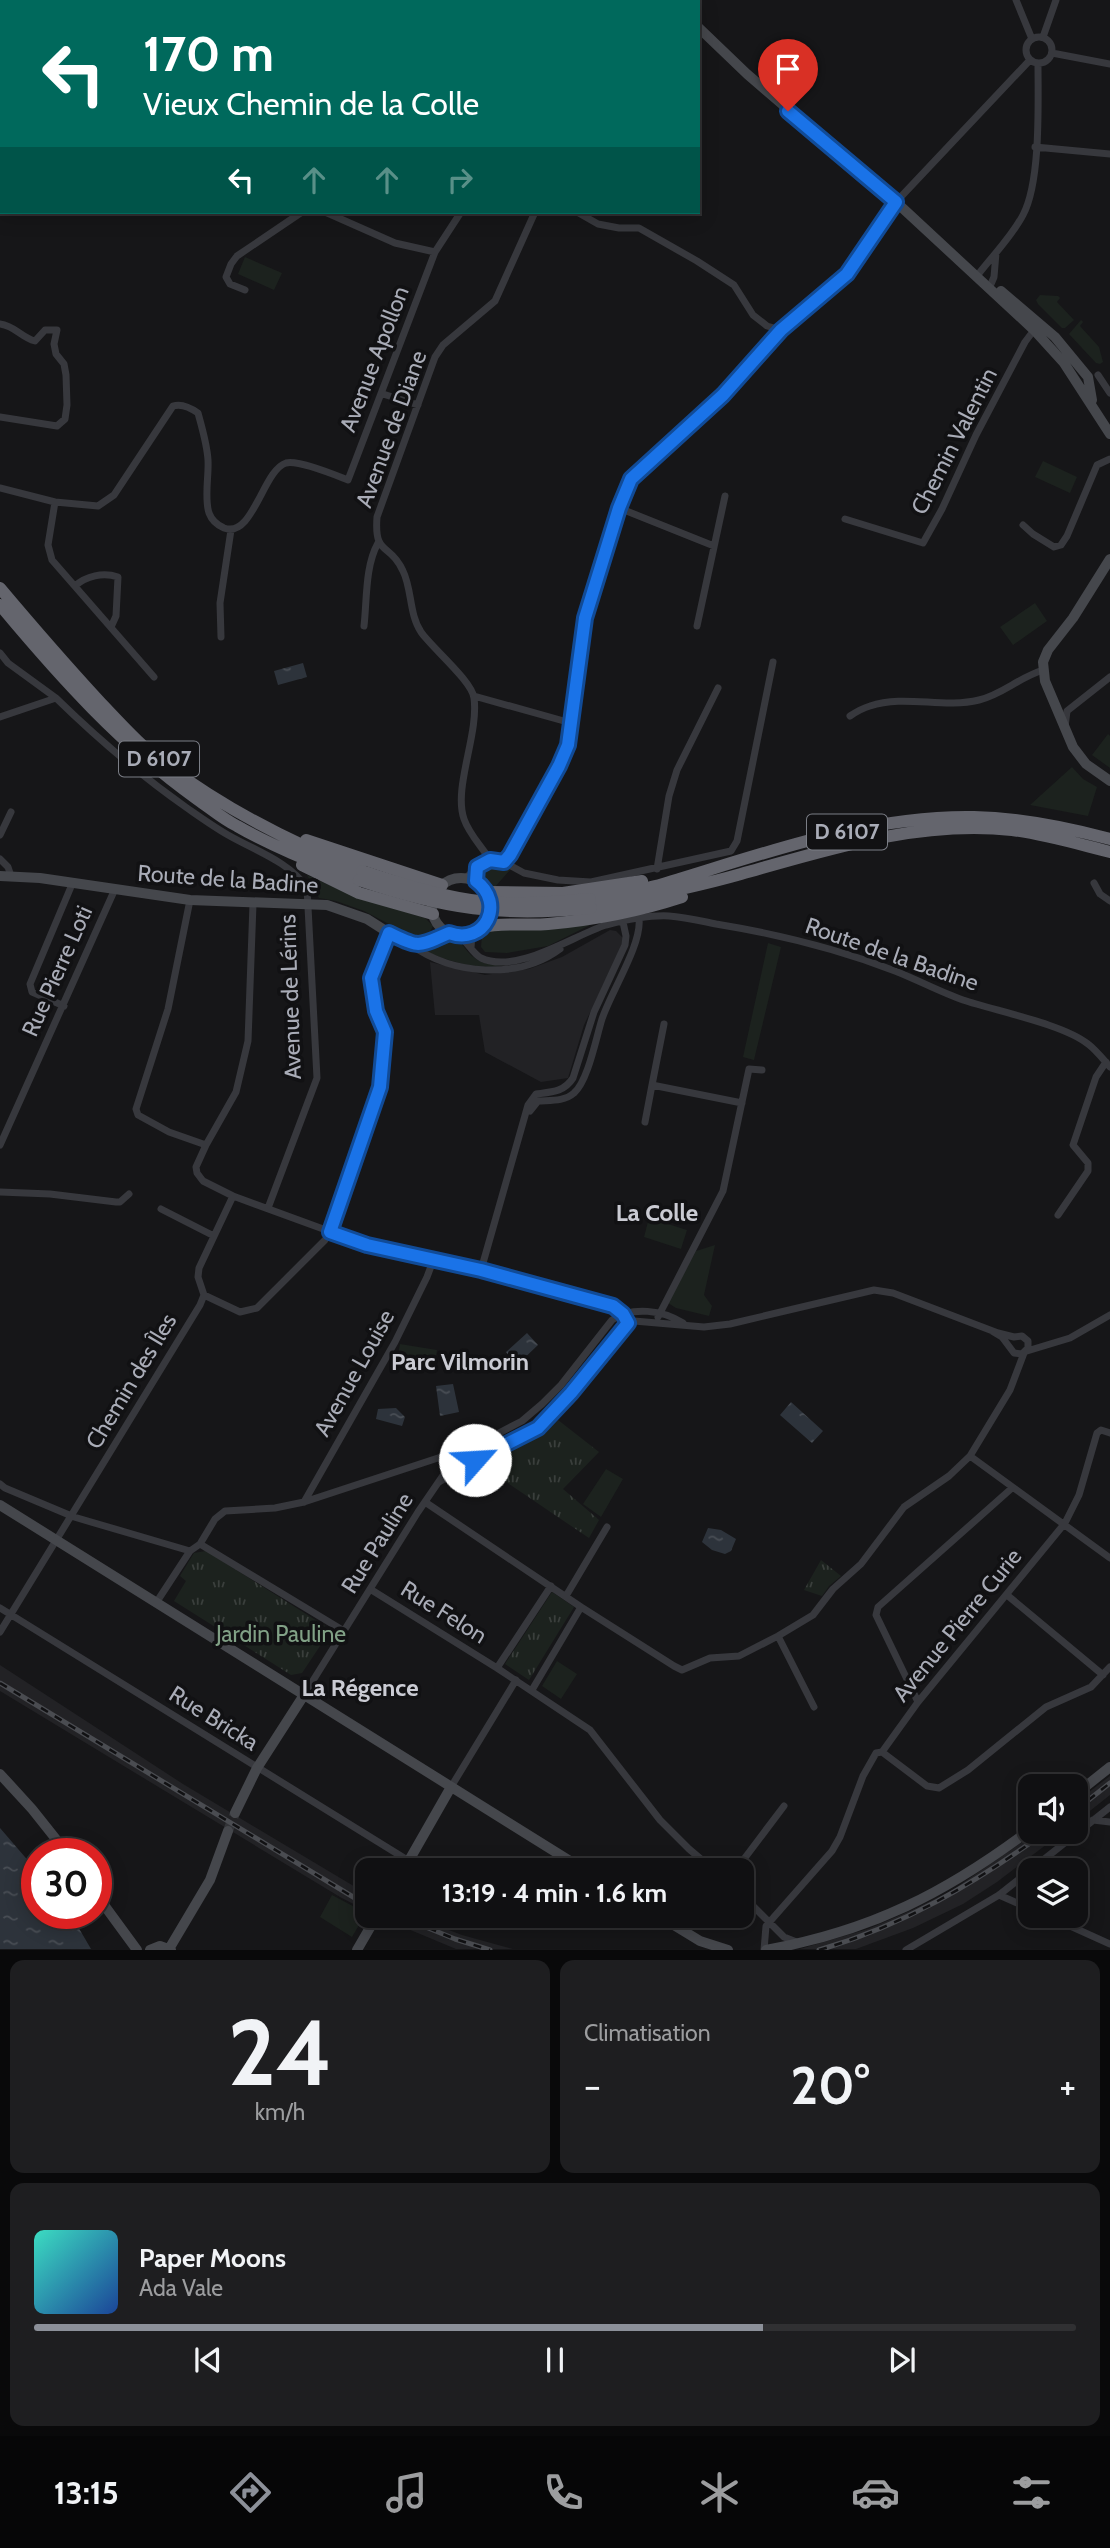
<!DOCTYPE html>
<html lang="fr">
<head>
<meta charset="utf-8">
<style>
	:root { --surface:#101012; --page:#1e1e20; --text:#f1f3f6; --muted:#9c9d9f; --line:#303032; --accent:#8c9099 }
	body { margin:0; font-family:Cabin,sans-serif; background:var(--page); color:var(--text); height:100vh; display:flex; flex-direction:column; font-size:26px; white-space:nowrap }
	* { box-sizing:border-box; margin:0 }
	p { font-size:23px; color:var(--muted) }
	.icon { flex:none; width:38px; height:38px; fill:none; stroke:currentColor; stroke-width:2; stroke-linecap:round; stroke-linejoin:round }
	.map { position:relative; height:1950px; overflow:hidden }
	.details { display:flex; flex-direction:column; gap:10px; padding:10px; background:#09090a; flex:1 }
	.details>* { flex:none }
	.hud { position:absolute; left:0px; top:0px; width:700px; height:214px; box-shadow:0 4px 18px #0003,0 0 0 2px var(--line); background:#00695c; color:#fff; overflow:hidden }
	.fabs { position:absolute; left:1018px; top:1774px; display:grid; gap:14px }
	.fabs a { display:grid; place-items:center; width:70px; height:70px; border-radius:14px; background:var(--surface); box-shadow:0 4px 18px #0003,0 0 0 2px var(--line); font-size:35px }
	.speed { position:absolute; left:21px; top:1838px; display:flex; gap:14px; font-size:35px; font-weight:700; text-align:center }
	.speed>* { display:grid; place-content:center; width:91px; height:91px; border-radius:50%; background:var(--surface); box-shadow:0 4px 18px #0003,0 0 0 2px var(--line); line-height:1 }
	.speed .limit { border:10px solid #d22; background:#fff; color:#111 }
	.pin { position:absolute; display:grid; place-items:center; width:60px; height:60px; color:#fff; margin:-72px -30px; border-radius:50% 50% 50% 0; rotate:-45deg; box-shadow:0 0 7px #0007 }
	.pin .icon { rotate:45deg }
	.me { position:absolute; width:77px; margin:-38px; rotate:64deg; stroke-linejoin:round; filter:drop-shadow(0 0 5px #0008) }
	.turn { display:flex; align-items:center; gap:24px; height:147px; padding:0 28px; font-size:32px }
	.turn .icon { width:91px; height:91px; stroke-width:2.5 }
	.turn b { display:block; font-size:49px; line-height:60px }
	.lanes { display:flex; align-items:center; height:66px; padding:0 28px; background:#0003; justify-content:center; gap:35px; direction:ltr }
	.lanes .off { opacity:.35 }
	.big { font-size:52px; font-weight:700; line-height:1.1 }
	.details .card { flex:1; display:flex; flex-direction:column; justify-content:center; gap:10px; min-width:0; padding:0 24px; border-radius:14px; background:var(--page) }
	.details .dial { align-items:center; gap:0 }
	.dial b { font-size:91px; line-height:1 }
	.song { display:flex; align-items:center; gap:21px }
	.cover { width:84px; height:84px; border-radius:10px; background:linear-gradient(135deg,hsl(170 70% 55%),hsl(220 70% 35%)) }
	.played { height:7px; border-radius:4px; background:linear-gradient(90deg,var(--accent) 70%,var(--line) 70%) }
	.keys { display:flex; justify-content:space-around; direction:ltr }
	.heat { display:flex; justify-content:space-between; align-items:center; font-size:38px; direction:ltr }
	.details .tiles { flex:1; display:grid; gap:10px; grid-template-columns:1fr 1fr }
	.card:last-child { grid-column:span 2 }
	.trip { position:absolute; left:355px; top:1858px; width:399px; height:70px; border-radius:14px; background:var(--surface); box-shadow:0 4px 18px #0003,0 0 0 2px var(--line); font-weight:700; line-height:70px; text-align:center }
	.tabs { display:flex; height:112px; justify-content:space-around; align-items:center; background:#060607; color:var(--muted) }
	.tabs .icon { width:49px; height:49px }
	.tabs .selected { color:var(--accent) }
	.tabs b { font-size:32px; color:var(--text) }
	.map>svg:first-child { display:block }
</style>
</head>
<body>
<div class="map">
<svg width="1110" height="1950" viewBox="0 0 1110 1950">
	<defs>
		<pattern id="park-tufts" width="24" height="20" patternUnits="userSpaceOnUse" patternTransform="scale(1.75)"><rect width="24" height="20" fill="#1c221e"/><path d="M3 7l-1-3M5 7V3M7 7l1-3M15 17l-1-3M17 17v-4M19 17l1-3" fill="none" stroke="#3a3f3c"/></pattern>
		<pattern id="water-ripples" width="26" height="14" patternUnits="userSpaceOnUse" patternTransform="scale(1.75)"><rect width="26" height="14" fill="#2d333b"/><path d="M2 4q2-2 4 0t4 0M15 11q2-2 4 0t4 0" fill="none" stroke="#494e55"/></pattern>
	</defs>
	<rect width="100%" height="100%" fill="#161618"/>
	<path fill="#222225" d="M610,930L616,931L625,940L584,1025L568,1078L541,1082L485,1052L479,1015H435L430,962L485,975L529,969L562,957Z
		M0,1665L183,1784L367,1894V1911L340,1897L0,1691Z
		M1110,1776V1795L1076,1822V1802Z
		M1037,1832H1063L997,1882L963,1904L913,1928L856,1949H800L868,1929L910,1911L951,1891Z
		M377,1916H412L462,1935L513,1949H456Z"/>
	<path fill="#1c221e" d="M245,257L282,273L274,290L238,274Z
		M1040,295L1058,296L1060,298L1057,302L1074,320L1065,328H1062L1038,304L1036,300Z
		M1081,320L1083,322L1080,326L1099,347L1103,362L1100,364L1096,363L1069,334Z
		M1043,461L1077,477L1070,493L1035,477Z
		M1035,603L1047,621L1013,645L1000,627Z
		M1108,734L1110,736V768L1092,755Z
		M1072,767L1083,779L1097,787L1088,816L1030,805Z
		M494,865L511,869L494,888L486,885L482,877L483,871Z
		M307,875L354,896L425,918L433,926L430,932L421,937L410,935L364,911L336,901L319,898Z
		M592,924L548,946L507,953L485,952L481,947L482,936L490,931Z
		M449,937C459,940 462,944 468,952C478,964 491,965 506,966C476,969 452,963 425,951L435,947Z
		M768,943L781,947L754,1060L743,1057Z
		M649,1218L687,1230L681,1249L644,1237Z
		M715,1245L704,1295L712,1306L709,1316L676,1308L668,1303L696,1251Z
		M400,1344L437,1350L434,1368L397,1361Z
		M606,1469L623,1479L601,1517L583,1504Z
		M557,1661L577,1674L561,1699L542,1686Z
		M332,1895L366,1913L352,1937L320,1917Z"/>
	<path fill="url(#park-tufts)" d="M558,1420L599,1452L563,1489L599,1520L589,1538L481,1465L545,1433Z
		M206,1551L325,1626L328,1634L302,1673L291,1675L174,1601L186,1581L180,1576L194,1553Z
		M821,1560L841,1576L829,1586L822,1596L804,1590Z
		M552,1592L574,1607L529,1680L505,1664Z"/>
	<path fill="url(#water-ripples)" d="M303,663L307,677L278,685L274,671Z
		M527,1333L538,1345L517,1365L506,1352Z
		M453,1384L459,1412L440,1416L436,1386Z
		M791,1402L823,1431L812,1443L780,1415Z
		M396,1408L405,1417L402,1426L376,1419L378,1409Z
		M708,1528L721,1530L736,1539L731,1551L725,1554L712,1550L702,1542Z
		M0,1828L37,1871V1913H70L91,1949H0Z"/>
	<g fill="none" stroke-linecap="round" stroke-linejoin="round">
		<path stroke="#333438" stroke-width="10" stroke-dasharray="10 5" stroke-linecap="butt" d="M228,1831L235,1813"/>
		<path stroke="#37383d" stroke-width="7" d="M1016,0L1032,39
			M1026 50a13 13 0 1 1 26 0a13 13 0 1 1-26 0Z
			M1043,37L1056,0
			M1052,53L1110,64
			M1035,147L1110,154
			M325,212L395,243L435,252
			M577,212L598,224L619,228H639L697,261L734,285L753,315L767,326L781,330
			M977,276C992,256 1011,238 1023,215C1041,181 1038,103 1038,63
			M991,284L994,277L996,253
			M245,290L230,284L226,277L231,264L237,256L302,212
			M0,324C15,326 21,337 35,341L45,330H57L54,344L56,354L64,364L66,375L67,405L65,419L57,426L0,417
			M1098,375L1110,393
			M383,394L418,405
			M0,488L55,502L98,506L114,495L173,406C182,403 191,408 198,413C202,428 207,444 208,460C209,476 204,498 209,513C212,521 217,525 224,528C253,539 263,470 286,463C299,460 335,475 348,480L435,252L461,212
			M55,502L48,545L52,560L154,677
			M619,508L714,546
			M845,519L923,543L942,509L976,435L1025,342L1034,330
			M1023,525L1033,534L1054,547L1061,545L1067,536L1097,465L1110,459
			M75,586C86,576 103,572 118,577L116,616L111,627
			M364,626C367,600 365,566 378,543
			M697,626L725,496
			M221,637L220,603L231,530
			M0,653L8,663L56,698
			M474,696L571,723
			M850,716C856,712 863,708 870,706C905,694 943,709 979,700C1003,694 1018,678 1043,670
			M0,717L56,698C97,738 140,775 187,808C200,817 214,827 228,835C254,850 290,862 307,888L317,1078L268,1208
			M1065,727L1067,711L1110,677
			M0,835L11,812
			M0,859L8,867L11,876
			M490,860C482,847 469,834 464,819C453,788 479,734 474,698C472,681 432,648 421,632C409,614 412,589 403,571C390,542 374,557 377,517L435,357L443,345L495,301L535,212
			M504,862L559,766L568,745L585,618L631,479L721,397L781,330L847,274L896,202L1030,60
			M657,869L669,796L677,770L718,688
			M466,878L477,867L490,860L504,862L524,873L558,880L591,882L731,851L737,841L773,662
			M476,881L477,868
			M1094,883L1100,894L1110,901
			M190,900L168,1009L136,1109L138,1115L169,1132L206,1145
			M253,904L248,1041L236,1092L206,1145L196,1167L197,1173L203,1181L233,1196L367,1245L481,1270L613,1306L623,1314L628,1323
			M459,936C468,942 472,953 481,958C517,975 574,935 606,925C625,920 649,915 669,916C685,917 701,921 716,924C777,934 838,949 895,971C918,980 940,992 963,1000C996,1011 1063,1024 1088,1044C1096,1050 1103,1059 1110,1067
			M411,945C453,975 518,980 560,949
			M471,948L472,934
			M64,1006L32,992L30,984L73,882
			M664,1024L652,1085L742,1103
			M530,1111L538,1101C549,1100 564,1102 574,1093C588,1081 596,1038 602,1019C611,992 642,944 639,919
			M645,1122L652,1085
			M0,1145L115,889
			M0,1192L50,1194L116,1202H120L129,1194
			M161,1209L214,1236
			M1058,1215L1088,1171V1163L1073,1145L1096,1077L1106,1062
			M481,1270L528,1105L536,1094C552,1092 564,1092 573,1078L594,1012L625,945L626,936L623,922
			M204,1295L240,1312L257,1308L325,1240L330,1232L380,1087L385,1032L376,1011L371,978L389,933
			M658,1317L723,1191L749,1069L762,1070
			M1027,1351L1070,1338L1110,1315
			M970,1456L1110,1558
			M439,1482L475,1460L539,1428L571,1393L628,1323L634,1321L704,1327L730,1324L874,1290L893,1293L998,1333L1014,1337L1022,1336L1028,1341V1348L1022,1354L1014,1353L1002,1337L992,1331
			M0,1484L5,1488L74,1517L190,1551L200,1544L215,1519L225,1511L275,1508L304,1502L441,1457L464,1467
			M304,1502L395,1342L427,1277L433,1261
			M425,1502L581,1607L532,1690
			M200,1544L344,1631
			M551,1586L497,1668L590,1730L660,1820L689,1849L715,1871
			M370,1589L497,1668
			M1007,1595L1103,1675
			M566,1596L607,1527
			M156,1603L190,1551
			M581,1607L674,1666L682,1670L710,1658L739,1656L778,1636L813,1615L833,1589L861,1564L904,1507L949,1476L970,1456L1010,1390L1024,1353
			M0,1608L409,1861
			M0,1632L200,1305L204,1295L198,1277L199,1268L233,1196
			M778,1636L814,1707
			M304,1695L418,1512L457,1455L522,1421L542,1404L561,1385L612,1320C632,1306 663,1310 683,1323
			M918,1702L876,1615L878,1607L1012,1488
			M882,1752L918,1702L1065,1523L1079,1495L1097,1433L1101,1430L1110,1433
			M451,1787L516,1680
			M1093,1820L1110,1822
			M735,1871L784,1806
			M742,1895L784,1937L799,1943
			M999,1895L1031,1909
			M1048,1916L1110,1944
			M764,1950L766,1926L832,1851L840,1837L863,1776L876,1753L882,1752L927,1786L939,1788L968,1770L1046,1707L1091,1687L1110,1667
			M906,1950L999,1895L1110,1807"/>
		<path stroke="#45474c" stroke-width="10" d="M677,0L679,2
			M247,2L249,0
			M698,27L747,74L896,202L1034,330L1064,363L1110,434
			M0,160L2,157
			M1001,291L1055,337L1088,377L1092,400
			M1110,559L1073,618L1048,650L1043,662L1045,681L1073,747L1086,764L1110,781
			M0,876L40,878L190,900L327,905L367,919L389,933L416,945H425L449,933
			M432 907a29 29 0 1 1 58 0a29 29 0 1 1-58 0Z
			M0,1505L586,1871
			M0,1774L32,1809L67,1853
			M1076,1794L1110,1767
			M235,1813L257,1768L304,1695
			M403,1871L451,1787
			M96,1894L137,1950
			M659,1916L700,1941L728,1950
			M169,1949L210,1880L228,1831
			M150,1950L160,1946L171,1950
			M357,1950L375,1919
			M766,1950C871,1931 946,1893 1031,1829"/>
		<path stroke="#64656d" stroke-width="12" d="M0,588C32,626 65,664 99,701C121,724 143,749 169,767C228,811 294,844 362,871
			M0,605C60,677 121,745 197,799C210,808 223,819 237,826C275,848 318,864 359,880
			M306,840L442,885
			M302,865L359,893L433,914
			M487,892L563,893L642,881
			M590,899C614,894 639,891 663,884C763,854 867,815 974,817C1020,818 1065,827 1110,839
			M591,908C641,898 692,888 741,874C829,849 919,820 1012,830C1045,834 1078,844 1110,852
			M482,927C503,922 526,926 548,924C593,920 639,911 682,897"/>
		<defs>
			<path id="rail" d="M0,1683L368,1906
				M1076,1810L1110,1783
				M399,1916L455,1939L490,1950
				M819,1950C905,1925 973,1884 1046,1832"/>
		</defs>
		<use href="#rail" stroke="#4a4c51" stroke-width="5"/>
		<use href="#rail" stroke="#111113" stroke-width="2.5" stroke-dasharray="8" stroke-linecap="butt"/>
		<path stroke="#64656d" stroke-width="12" d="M362,871C403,884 444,898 487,902C522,905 556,902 590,899
			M359,880C445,909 501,917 591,908"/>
	</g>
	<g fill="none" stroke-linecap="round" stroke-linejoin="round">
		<defs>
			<path id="route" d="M475,1460L538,1428L571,1393L628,1323L623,1314L613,1306L481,1270L367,1245L330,1232L380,1087L385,1032L376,1011L371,978L389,933C421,949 418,946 449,933C485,946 506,903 476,881L477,867L490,860L504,862L510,855L559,766L568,745L585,618L619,508L631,479L723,395L781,330L847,274L896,202L788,111"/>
		</defs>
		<use href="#route" stroke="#114b97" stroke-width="18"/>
		<use href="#route" stroke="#1a73e8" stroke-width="12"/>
	</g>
	<g text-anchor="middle" stroke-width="7" stroke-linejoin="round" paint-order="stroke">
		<g fill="#111113" stroke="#7b7e86" stroke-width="2">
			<rect x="119" y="741.5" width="80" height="35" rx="5"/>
			<rect x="807" y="814.5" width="80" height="35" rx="5"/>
		</g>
		<g font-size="21" font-weight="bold" fill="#a9acb7">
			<text x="159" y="766">D 6107</text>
			<text x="847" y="839">D 6107</text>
		</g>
		<g font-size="23" fill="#a9acb7" stroke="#111113">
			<text transform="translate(374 359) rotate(-69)" y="8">Avenue Apollon</text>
			<text transform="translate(391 429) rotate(-70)" y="8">Avenue de Diane</text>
			<text transform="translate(954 441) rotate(-63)" y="8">Chemin Valentin</text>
			<text transform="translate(228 879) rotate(4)" y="8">Route de la Badine</text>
			<text transform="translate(892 954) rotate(19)" y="8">Route de la Badine</text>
			<text transform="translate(57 971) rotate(-66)" y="8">Rue Pierre Loti</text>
			<text transform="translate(290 997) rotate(-92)" y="8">Avenue de Lérins</text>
			<text transform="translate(354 1373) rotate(-61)" y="8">Avenue Louise</text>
			<text transform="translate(131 1381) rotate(-59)" y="8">Chemin des Îles</text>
			<text transform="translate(377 1543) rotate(-58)" y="8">Rue Pauline</text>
			<text transform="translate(444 1612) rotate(32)" y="8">Rue Felon</text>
			<text transform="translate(957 1625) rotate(-51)" y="8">Avenue Pierre Curie</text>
			<text transform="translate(214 1718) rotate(32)" y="8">Rue Bricka</text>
		</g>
		<g font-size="23" fill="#81a186" stroke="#111113">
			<text x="281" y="1642">Jardin Pauline</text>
		</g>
		<g font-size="24" font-weight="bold" fill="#cacbd3" stroke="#111113">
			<text x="657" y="1221">La Colle</text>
			<text x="460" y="1370">Parc Vilmorin</text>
			<text x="360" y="1696">La Régence</text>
		</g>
	</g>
</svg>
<div class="fabs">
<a><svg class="icon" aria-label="sound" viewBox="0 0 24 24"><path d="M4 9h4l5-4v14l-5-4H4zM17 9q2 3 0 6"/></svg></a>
<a><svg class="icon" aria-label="layers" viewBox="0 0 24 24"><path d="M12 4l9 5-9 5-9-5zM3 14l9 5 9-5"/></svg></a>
</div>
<div class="speed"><div class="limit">30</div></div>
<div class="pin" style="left:788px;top:111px;background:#d93025"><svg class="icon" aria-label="arrive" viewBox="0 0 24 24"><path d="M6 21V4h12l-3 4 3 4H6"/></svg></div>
<svg class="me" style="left:475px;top:1460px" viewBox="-20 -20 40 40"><circle r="19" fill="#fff"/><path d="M0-13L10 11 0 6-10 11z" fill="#1a73e8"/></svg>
<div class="trip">13:19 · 4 min · 1.6 km</div>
<div class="hud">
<div class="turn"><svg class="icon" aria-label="left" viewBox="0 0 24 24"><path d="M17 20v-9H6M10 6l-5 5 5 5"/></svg><div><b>170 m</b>Vieux Chemin de la Colle</div></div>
<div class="lanes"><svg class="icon" aria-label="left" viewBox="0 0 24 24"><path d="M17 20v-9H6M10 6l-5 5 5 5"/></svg><svg class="icon off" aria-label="ahead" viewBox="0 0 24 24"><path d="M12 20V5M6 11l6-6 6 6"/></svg><svg class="icon off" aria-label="ahead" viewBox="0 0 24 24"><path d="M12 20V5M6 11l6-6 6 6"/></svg><svg class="icon off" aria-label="right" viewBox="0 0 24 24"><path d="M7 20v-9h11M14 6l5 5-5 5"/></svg></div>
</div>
</div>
<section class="details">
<div class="tiles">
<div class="card dial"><b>24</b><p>km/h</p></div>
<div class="card"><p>Climatisation</p>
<div class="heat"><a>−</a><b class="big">20°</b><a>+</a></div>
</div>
<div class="card">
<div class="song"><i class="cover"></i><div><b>Paper Moons</b><p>Ada Vale</p></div></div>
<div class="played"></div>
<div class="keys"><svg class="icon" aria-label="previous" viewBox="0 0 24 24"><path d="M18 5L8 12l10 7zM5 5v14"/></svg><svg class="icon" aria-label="pause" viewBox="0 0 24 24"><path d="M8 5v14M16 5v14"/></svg><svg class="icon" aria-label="next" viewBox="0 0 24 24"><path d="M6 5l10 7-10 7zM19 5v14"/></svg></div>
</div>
</div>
</section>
<nav class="tabs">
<b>13:15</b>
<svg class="icon selected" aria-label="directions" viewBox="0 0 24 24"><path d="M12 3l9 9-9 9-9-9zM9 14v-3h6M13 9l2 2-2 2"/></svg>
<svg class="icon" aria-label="music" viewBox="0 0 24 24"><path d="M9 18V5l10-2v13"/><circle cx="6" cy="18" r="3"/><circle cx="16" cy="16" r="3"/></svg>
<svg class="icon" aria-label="phone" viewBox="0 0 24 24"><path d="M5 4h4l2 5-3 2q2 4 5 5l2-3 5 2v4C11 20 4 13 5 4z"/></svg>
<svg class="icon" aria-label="climate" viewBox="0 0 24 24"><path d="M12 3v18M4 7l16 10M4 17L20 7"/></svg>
<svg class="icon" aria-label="car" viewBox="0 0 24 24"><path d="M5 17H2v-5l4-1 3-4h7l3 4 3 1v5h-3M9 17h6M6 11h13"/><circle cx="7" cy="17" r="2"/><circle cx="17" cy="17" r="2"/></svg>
<svg class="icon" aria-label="filters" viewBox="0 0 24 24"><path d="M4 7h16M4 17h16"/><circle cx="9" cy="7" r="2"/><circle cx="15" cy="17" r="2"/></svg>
</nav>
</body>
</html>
